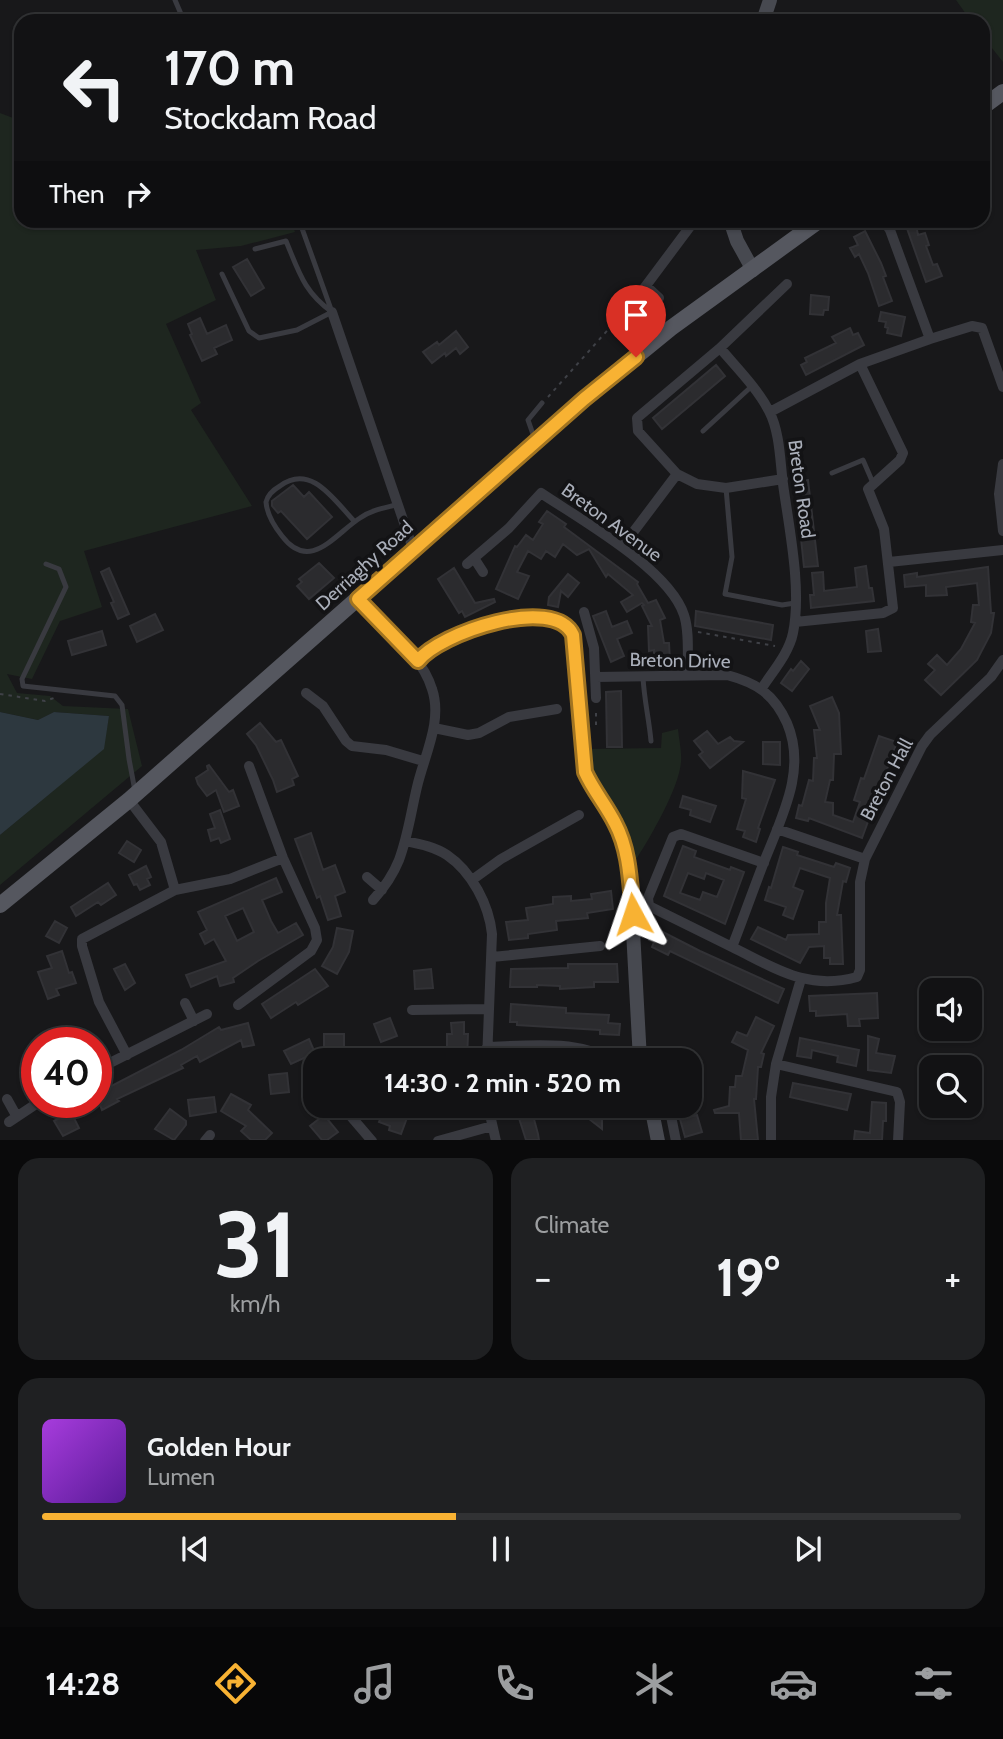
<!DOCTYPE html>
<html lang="en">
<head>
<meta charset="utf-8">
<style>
	:root { --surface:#121214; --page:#1f2022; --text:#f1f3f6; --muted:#9c9ea0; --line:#313234; --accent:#f8b233 }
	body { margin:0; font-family:Cabin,sans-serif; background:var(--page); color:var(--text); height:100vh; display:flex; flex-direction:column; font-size:26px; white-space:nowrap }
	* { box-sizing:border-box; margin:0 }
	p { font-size:23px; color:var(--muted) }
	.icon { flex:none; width:38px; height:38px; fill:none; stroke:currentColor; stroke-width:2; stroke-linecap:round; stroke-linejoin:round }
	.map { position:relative; height:1140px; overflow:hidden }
	.details { display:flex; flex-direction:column; gap:18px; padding:18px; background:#0a0a0b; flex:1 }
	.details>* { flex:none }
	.hud { position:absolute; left:14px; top:14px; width:976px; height:214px; border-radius:21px; box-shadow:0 2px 5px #0004,0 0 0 2px var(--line); background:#121214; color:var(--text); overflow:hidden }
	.fabs { position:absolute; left:919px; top:978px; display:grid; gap:14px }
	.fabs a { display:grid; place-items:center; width:63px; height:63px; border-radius:14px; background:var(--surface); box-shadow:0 2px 5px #0004,0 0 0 2px var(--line); font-size:35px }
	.speed { position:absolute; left:21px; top:1027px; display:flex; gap:14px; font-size:35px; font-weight:700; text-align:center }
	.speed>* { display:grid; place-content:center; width:91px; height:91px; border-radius:50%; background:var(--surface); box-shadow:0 2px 5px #0004,0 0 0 2px var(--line); line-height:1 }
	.speed .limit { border:10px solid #d22; background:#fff; color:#111 }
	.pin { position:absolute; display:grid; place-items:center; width:60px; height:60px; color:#fff; margin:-72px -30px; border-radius:50% 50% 50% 0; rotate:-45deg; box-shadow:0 0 7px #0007 }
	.pin .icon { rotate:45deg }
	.me { position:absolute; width:77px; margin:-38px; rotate:355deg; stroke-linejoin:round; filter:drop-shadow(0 0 5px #0008) }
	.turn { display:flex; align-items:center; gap:24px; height:147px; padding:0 35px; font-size:32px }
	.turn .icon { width:91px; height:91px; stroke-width:2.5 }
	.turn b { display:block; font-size:49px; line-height:60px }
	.then { display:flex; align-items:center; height:66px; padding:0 35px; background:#0003; gap:14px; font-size:26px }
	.big { font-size:52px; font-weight:700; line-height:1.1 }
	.details .widget { flex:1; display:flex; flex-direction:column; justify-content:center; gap:10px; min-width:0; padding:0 24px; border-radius:21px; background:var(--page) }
	.details .dial { align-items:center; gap:0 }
	.dial b { font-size:91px; line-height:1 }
	.song { display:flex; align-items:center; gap:21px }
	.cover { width:84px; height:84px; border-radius:10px; background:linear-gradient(135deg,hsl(280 70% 55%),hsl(270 70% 35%)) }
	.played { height:7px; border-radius:4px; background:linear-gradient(90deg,var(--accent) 45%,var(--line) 45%) }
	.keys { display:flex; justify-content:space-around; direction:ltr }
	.heat { display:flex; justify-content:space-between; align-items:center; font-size:38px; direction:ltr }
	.details .tiles { flex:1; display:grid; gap:18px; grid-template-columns:1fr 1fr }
	.widget:last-child { grid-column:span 2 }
	.trip { position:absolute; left:303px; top:1048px; width:399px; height:70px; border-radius:21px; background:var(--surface); box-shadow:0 2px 5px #0004,0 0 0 2px var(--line); font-weight:700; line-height:70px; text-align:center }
	.dock { display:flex; height:112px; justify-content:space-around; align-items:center; background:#070708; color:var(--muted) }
	.dock .icon { width:49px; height:49px }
	.dock .current { color:var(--accent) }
	.dock b { font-size:32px; color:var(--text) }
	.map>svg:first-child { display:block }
</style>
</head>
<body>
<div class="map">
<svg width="1003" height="1141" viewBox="0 0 1003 1141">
	<rect width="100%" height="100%" fill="#18181a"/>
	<path fill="#1e261f" d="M956,0H1003V62L984,38V21H971Z
		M0,113L21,121V220H290L295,232L241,246L196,250L216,300L166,324L201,403L191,410L252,506L84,551L102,607L60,621L32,679L7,674L17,693L50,696L63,706L128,709L142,766L0,885V835L103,749L109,716L54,712L38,720L0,712Z
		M678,729C679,740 682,752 681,762C679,788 651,836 637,858L629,860L593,778L587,749L661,748L662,733Z"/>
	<path fill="#2d383f" d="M0,712L38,720L54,712L109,716L104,749L0,835Z"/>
	<path fill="#2b2b2e" stroke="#323236" stroke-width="2" fill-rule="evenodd" d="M904,220H915L918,235L925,233L929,245L926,246L933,265L937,264L942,276L926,282Z
		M865,231L881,263L886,276L883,277L892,301L879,306L868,273L859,254L855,257L850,248L858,245L854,237Z
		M247,259L264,288L251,296L233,267Z
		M811,295L829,297L828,310H824L823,315L810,314Z
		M881,312L905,317L901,336L887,333L888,328L885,327L886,322L879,321Z
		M200,318L207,334L226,325L232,340L214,348L217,354L202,361L190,335L192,334L188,324Z
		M850,328L853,335L858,333L864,345L806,375L801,365L807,362L805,358L836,343L832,337Z
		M456,331L468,347L460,354L456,348L446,356L445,353L432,363L423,352L437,342L439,345Z
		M716,365L725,376L662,429L653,418Z
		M808,480L818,566L804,567L795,481Z
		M293,485L304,497L309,492L332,517L307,539L281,511L278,513L272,506V501Z
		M547,511L566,524L564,527L638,582L637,584L648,603L656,600L665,618L660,620L664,643H669L670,661L654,662V650L649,651L648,626H652L642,606L644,605L642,603L627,612L621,602L633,595L608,574L606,577L589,549L577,555L563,544L555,557L546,551L541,559L528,551L517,572L529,576L518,599L496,589L515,546L517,547L526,535L533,540L543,524L539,522Z
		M319,563L334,578L309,599L297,586L302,582L299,579Z
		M866,566L869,588H872L874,601L811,608L810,595H814L812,573L823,572L824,591L857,587L855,568Z
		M988,567L991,613H994L991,633L977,660L941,695L925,680L935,670L928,664L937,655L947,665L961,649L975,623L971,622L973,605H979L977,583L946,587L947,595L926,596V585L905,587L904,575L917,573V577Z
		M109,568L129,614L118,619L111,603L114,602L101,572Z
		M454,568L475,603L494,599L495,602L465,617L462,611L459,613L438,579Z
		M568,574L579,583L568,597L561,591L558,607L548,605L549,597Z
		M606,611L612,627L627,621L632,633L617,639L624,656L611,662L593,616Z
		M696,611L773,625L771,640L695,626Z
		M155,614L163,630L137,642L130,626Z
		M878,629L881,651L868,652L866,631Z
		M102,631L106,645L72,655L68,641Z
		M801,661L809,669L792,691L781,683L791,669L793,671Z
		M621,691L622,747H607L606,692Z
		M832,697L839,713L841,754H834L833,780H830L825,802L833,803V815L853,822L860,802L854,800L861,778L864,779L879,736L897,742L862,838L809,818L808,821L796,818L799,805L802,806L809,780L813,781L814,758H817L814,730H820L810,706Z
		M260,723L276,742L281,740L298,776L292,779L294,785L277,792L273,780L256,745L247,734Z
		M707,731L718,744L730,737L734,741L743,742L710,768L699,755L703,752L694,741Z
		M763,742H780V765L763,764Z
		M209,765L229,792L233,790L239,806L224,812L216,790L207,796L198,784L196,778L208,770L207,766Z
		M743,771L775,780L758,828L760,829L756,842L743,837L745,831L737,829L746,799L742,798Z
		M683,796L716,806L710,822L690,815L691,810L680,807Z
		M220,810L230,839L221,843L219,838L211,841L208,830L215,828L210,814Z
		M311,833L323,870L335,865L345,892L335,896L341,916L328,920L320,896L317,898L295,839Z
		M127,841L141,850L134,862L119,853Z
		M683,846L696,851L694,857L730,870L731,867L744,872L725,924L664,896ZM688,873L704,879L706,873L724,880L717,897L703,892L700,900L680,893Z
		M783,847L798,852L797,855L834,867L836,863L850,868L846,882L843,881L837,915H841L843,964H830V958H824V946L809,947L800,963L751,939L758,927L786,940L788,935L819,934V922H826V903L830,878L800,868L793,887L803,891L793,919L783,915L786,907L765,900L769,887L771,888Z
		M146,866L151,877L147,879L150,885L140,890L137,884L134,885L129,875Z
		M276,878L282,892L262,900L271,921L278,933L296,923L303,935L258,961L233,978L234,982L220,986L217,976L191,987L186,975L226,961L214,939L205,944L200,934L207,930L198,912ZM243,908L254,932L237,941L225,916Z
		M108,883L116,895L101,905L98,902L76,916L71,907Z
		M611,891L613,909L587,913L588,918L556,921L557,930L528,934V938L509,940L506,922L528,920L526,908L553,904V897L571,896V901L592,899L591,894Z
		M55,921L67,928L59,943L46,936Z
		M337,928L353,931L349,952L337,974L322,966L333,947Z
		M655,928L700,951L784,989L778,1003L670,951L668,955L652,947L654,942L649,940Z
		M62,951L69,973L72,972L76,983L56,989L59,995L48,999L38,972L52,968L47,956Z
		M125,964L135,983L125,990L114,969Z
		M568,964H617L618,982H594V987L560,989V986L537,985V987H510L511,969L568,968Z
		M315,969L328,986L298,1005L296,1002L271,1018L262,1004Z
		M431,969L433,988L415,989L414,971Z
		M877,993L878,1018L859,1019L860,1026H848L847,1014L816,1016V1011H810L809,996Z
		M511,1004L566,1008V1013L609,1015L608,1023L620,1024L619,1035L600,1034V1030L517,1025V1022H510Z
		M756,1017L774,1026L761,1053L764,1054L761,1067H758L756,1099H754L758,1140H741L739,1113H715L714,1110L729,1106L730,1087H735L736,1076H742L748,1050L732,1042L737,1032L747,1036Z
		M390,1018L397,1036L381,1042L374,1024Z
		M464,1022V1034H468L467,1060H447V1034H452L451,1023Z
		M248,1023L254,1045L243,1047L241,1040L200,1062L197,1056L181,1065L183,1068L117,1099L119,1101L102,1110L96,1094L181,1050L219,1027L221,1030Z
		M324,1034H344V1053L324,1052Z
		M868,1036L879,1039L876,1053L895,1056L891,1073L868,1070Z
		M800,1038L859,1050L856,1066L837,1062L838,1056L812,1050L811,1058L797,1056Z
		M309,1039L315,1053L291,1064L284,1051Z
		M287,1073L289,1092L271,1094L269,1075Z
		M793,1083L851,1094L847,1110L790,1097Z
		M231,1094L251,1105L248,1110L272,1133L265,1140H251L241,1131L246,1126L221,1111Z
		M214,1097L216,1112L190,1116L188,1100Z
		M872,1102L886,1103V1121H883L882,1140H854L855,1131L870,1133Z
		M573,1106H630V1117H602V1129L584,1115L580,1119L572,1112L575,1108Z
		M531,1108L538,1134L539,1140H526L517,1112Z
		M170,1109L186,1121V1125L174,1140L155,1129Z
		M384,1110L395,1114L396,1110L408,1115L401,1134L389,1130L390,1126L379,1122Z
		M71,1112L79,1128L63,1136L54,1121Z
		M324,1115L338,1132L327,1140H322L310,1126Z
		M697,1115L702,1132L685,1137L680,1119Z"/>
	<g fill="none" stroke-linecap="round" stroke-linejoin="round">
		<path stroke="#3f4147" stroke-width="2" stroke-dasharray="3.5 5" stroke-linecap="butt" d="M548,397L630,305
			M698,632L775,646
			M0,694L45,701L54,698
			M596,725V709"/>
		<path stroke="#393a40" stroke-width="5" d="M175,0L184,21
			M299,220L332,312
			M255,249L286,241C299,272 304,292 332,312
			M222,274L249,331L259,338L297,330L332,312
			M703,431L752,386
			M535,440L528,420L542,403
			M832,473L863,460L873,483
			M726,488L732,557L725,594L782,605L795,603
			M354,521C334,500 311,463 280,486C273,490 268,494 266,502C267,515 274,526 282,536C310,573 335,534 360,518C371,510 384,508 396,505
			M46,564L59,569L66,587L22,679L23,686L115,696L122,705L129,759L135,791
			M643,677C644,699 649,719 651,741"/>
		<path stroke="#393a40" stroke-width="10" d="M646,286L659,298
			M639,295L695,220
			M332,312L413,549
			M930,339L972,326L982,328L1003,387
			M720,348C737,368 757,388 769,411C780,432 780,461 783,484C789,528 802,589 793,633C789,653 773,671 762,688
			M770,412L860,364L930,339L890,230L883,220
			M1003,464L999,494L1003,531
			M783,479L726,488L697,484L677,474L638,431L637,418L720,348L787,284
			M622,547L677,474
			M474,558L483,572
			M889,562L1003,550
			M467,564L509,528L541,493C581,520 669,569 684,615C690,633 687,656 688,675
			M358,599C382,627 421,652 432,689C443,721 424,756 417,787C411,812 408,836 399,860C393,875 384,888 373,900
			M584,612L594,648L596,698
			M795,622L883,613L893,608L884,529L868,489L900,460L903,453L860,364
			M596,677L727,675C757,683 774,694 787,723C807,770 782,816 764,862C753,890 743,919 732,947L649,906L648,898L673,837L681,834L764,863
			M306,693L323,706L346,741L352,746L386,750L423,761
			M434,728L468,735L479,733L509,717L557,709
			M777,829L865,859
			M406,841C420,844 435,847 447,855C472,872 489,905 492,934L487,1060
			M367,877L382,890
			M472,880L501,859L579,815
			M175,890L230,879L283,858
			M732,947C775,968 807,991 857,977L860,970V882L865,859L922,746L930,735L991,677L1003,660
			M492,957L600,946
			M185,1003L194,1021
			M238,1005L311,951L317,940L315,928L283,858L249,766
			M412,1010L488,1009
			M487,1047C523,1046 579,1039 608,1060
			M127,1055L99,1002L82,946V939L175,890L161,842L129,800
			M776,1064L897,1092L900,1102L898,1141
			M96,1070L207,1014
			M7,1099L17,1117
			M342,1106L372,1141
			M488,1106L496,1141
			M669,1106L676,1141
			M9,1122L39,1102
			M205,1141L210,1135
			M438,1141L492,1126
			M771,1141V1097L776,1064L801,979"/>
		<path stroke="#474950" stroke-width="14" d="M763,21L770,0
			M730,220L737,241L753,270
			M418,661C439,633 554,594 573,635L585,772C593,791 608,806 616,825C624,841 627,858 630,875L640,1060
			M651,1106L658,1141"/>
		<path stroke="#55575f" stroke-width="16" d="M984,106L1003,92
			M0,905L129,800L584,399L671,328L820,220"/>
	</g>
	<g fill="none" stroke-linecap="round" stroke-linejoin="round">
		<defs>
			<path id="route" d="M633,914C630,884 630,851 615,823C606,805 593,790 585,772L573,635C554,594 439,633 418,661L358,599L584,399L636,357"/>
		</defs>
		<use href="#route" stroke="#a17421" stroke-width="18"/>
		<use href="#route" stroke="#f8b233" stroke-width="12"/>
	</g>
	<g text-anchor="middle" stroke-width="7" stroke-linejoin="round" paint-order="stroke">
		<g font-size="19" fill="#aaafba" stroke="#131315">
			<text transform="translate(802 489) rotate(82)" y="7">Breton Road</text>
			<text transform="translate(612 522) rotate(36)" y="7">Breton Avenue</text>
			<text transform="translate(364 565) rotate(-42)" y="7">Derriaghy Road</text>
			<text transform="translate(680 660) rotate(1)" y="7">Breton Drive</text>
			<text transform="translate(886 779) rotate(-62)" y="7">Breton Hall</text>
		</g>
	</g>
</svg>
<div class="fabs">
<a><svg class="icon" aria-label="sound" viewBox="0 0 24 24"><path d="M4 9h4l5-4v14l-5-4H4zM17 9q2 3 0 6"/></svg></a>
<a><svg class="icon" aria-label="search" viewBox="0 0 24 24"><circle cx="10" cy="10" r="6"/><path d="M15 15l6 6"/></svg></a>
</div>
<div class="speed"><div class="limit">40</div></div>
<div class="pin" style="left:636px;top:357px;background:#d93025"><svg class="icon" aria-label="arrive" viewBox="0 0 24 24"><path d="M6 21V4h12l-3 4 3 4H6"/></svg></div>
<svg class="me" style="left:633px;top:914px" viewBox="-20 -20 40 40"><path d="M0-17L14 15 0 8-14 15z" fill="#f8b233" stroke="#fff" stroke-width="4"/></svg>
<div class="trip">14:30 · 2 min · 520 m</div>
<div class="hud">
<div class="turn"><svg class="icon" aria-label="left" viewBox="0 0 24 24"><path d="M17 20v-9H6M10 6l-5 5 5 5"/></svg><div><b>170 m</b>Stockdam Road</div></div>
<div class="then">Then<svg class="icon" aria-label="right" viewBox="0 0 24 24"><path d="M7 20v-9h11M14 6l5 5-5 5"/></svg></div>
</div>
</div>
<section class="details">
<div class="tiles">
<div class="widget dial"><b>31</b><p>km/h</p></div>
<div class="widget"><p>Climate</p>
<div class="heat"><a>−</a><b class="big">19°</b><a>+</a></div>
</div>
<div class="widget">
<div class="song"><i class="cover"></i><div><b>Golden Hour</b><p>Lumen</p></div></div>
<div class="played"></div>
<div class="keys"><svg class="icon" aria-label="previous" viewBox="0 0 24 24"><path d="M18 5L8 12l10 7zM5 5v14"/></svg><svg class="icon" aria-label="pause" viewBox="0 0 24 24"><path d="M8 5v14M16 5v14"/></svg><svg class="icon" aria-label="next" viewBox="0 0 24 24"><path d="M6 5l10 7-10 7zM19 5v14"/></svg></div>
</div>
</div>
</section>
<nav class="dock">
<b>14:28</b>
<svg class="icon current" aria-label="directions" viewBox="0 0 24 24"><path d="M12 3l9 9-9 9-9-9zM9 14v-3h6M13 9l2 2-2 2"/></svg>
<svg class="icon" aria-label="music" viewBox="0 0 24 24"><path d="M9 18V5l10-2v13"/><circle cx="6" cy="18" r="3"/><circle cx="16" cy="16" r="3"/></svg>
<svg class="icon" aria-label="phone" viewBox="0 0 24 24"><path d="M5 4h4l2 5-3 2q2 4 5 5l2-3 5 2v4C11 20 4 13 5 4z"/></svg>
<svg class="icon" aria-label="climate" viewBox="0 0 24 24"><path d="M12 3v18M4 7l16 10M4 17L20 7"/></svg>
<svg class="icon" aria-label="car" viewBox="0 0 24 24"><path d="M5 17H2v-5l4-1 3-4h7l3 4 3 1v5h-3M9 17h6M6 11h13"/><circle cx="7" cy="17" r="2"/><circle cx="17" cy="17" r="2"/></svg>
<svg class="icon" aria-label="filters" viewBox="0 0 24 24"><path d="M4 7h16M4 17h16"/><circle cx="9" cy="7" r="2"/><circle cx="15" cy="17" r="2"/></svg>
</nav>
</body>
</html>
